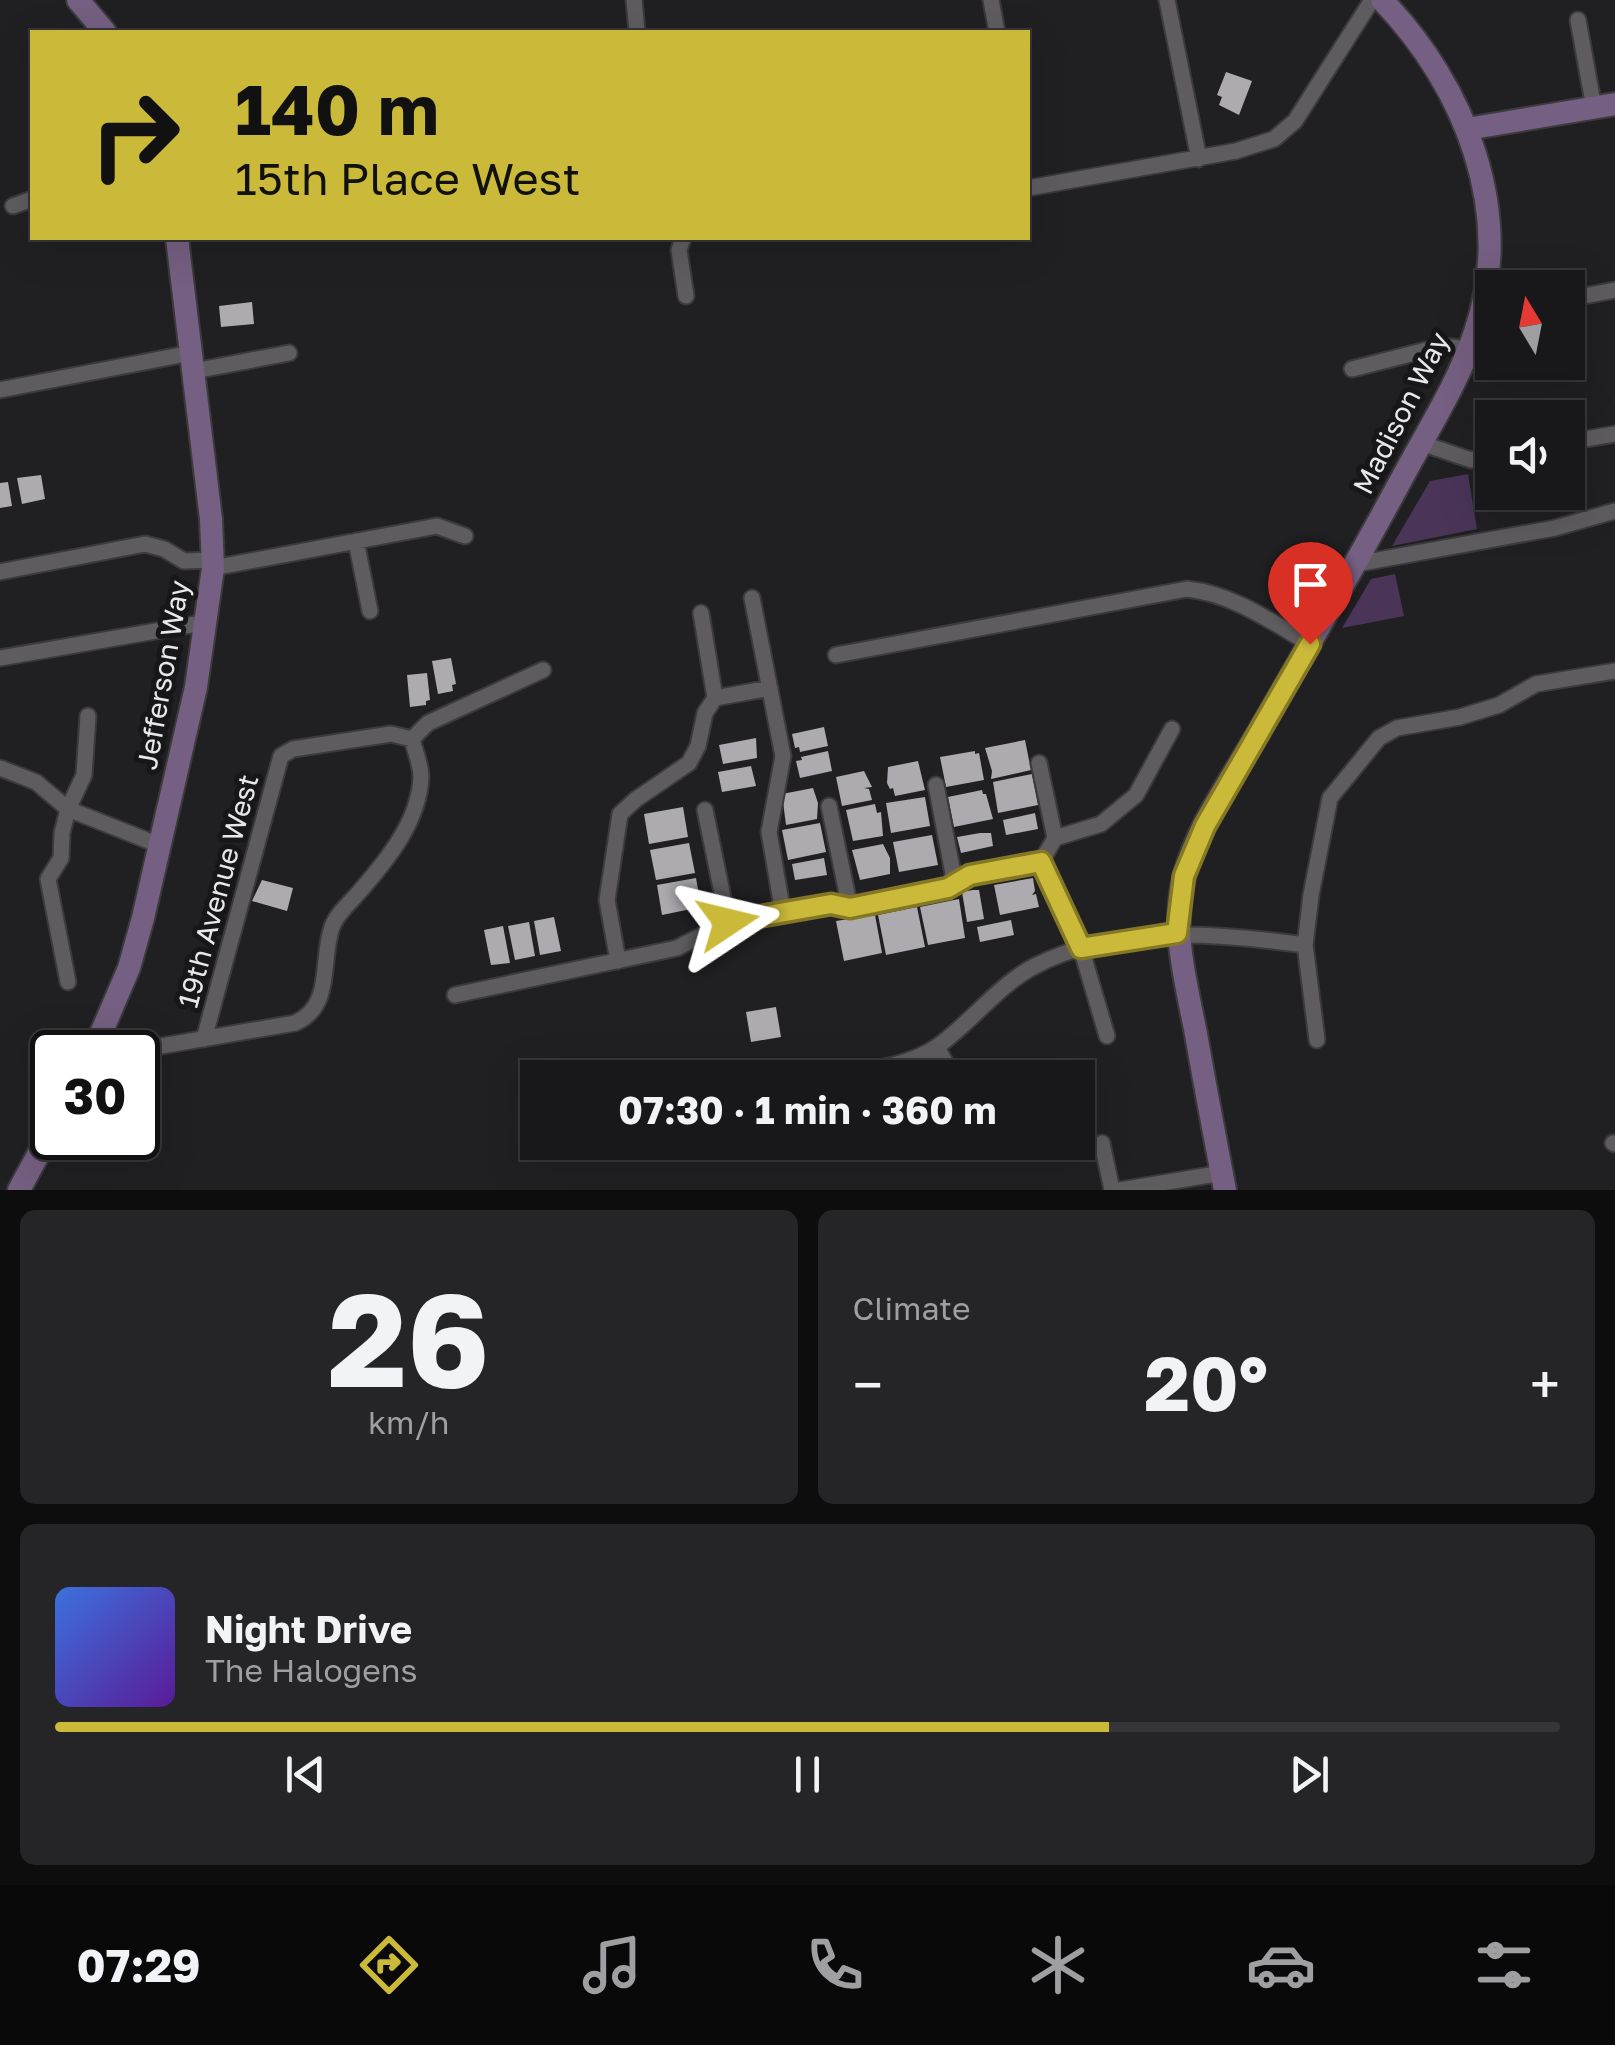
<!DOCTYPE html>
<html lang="en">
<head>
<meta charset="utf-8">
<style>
	:root { --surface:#181719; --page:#252426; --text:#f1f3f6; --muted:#9f9fa2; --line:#363638; --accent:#cbb939 }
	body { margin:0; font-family:"Golos Text",sans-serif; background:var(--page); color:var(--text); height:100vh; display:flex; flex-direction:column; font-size:38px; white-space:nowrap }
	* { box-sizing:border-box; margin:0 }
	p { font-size:32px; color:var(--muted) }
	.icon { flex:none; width:55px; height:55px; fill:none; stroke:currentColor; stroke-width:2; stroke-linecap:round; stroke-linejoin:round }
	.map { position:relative; height:1190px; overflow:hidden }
	.panel { display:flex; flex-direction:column; gap:20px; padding:20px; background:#0d0d0e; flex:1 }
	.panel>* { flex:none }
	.banner { position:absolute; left:30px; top:30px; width:1000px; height:210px; border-radius:0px; box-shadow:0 10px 40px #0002,0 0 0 2px var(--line); background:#cbb939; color:#111; overflow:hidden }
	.needle { width:65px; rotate:350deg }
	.buttons { position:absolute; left:1475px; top:270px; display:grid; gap:20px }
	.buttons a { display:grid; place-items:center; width:110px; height:110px; border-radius:0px; background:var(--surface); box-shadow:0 10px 40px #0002,0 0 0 2px var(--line); font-size:50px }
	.speed { position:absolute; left:30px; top:1030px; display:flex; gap:20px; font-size:50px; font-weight:700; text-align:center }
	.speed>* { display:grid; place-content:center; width:130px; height:130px; border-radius:50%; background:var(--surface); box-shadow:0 10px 40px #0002,0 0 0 2px var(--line); line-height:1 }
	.speed .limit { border:5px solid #111; border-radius:15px; background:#fff; color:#111 }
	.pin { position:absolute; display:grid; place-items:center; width:85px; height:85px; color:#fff; margin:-102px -42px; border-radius:50% 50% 50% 0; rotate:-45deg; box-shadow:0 0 10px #0007 }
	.pin .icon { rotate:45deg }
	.me { position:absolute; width:110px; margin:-55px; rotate:80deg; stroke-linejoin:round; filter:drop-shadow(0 0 8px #0008) }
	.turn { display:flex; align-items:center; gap:35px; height:210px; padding:0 40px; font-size:45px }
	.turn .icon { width:130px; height:130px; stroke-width:2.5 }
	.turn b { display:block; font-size:70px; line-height:85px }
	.big { font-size:75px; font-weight:700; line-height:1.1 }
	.panel .widget { flex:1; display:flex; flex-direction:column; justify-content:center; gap:15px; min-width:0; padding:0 35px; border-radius:15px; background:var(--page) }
	.panel .dial { align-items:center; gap:0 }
	.dial b { font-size:130px; line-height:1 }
	.song { display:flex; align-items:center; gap:30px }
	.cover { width:120px; height:120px; border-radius:15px; background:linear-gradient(135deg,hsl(220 70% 55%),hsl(270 70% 35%)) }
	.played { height:10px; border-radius:5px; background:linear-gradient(90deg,var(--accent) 70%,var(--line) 70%) }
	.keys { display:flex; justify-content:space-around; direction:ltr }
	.heat { display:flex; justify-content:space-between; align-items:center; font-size:55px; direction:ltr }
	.panel .tiles { flex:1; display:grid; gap:20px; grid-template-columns:1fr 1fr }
	.widget:last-child { grid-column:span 2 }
	.trip { position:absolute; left:520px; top:1060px; width:575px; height:100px; border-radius:0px; background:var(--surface); box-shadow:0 10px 40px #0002,0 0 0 2px var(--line); font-weight:700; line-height:100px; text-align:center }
	.tab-bar { display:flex; height:160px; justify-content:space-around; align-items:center; background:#0a090a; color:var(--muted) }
	.tab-bar .icon { width:70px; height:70px }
	.tab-bar .active { color:var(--accent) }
	.tab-bar b { font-size:45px; color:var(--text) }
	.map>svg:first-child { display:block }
</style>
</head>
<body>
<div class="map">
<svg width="1615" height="1190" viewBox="0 0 1615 1190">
	<rect width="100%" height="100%" fill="#201f21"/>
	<path fill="#4a3558" d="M1468,474L1477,529L1392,546L1430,481Z
		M1395,574L1404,616L1342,628L1371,579Z"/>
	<path fill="#adabaf" d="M1226,72L1252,81L1239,115L1219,105L1222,97L1217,95Z
		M252,302L254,324L221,327L219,306Z
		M41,475L45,499L22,504L17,478Z
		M8,482L12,506L0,508V483Z
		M451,658L456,684L452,685L453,691L438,694L432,661Z
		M427,673L430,700L426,701V705L410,707L407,675Z
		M824,727L828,746L800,752L799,747L795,748L792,734Z
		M756,738L757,758L723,764L719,745Z
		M1025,740L1031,770L991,779L992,771L985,748Z
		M828,751L832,771L800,778L796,761L802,760L801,757Z
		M975,751V754L979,753L984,780L946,787L940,757Z
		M918,761L925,790L895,796L893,788L890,789L887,783L888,767Z
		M751,766L756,786L722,792L718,772Z
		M864,771L872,787L864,788L869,789L872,800L842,806L836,777Z
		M1032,774L1038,805L998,813L993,782Z
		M813,788L818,803L817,819L786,825L782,794Z
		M982,790L983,794H986L993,819L954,827L948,797Z
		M925,797L930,826L891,833L886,803Z
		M875,804L877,813L881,812L883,836L853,841L846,810Z
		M683,807L688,837L649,844L644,814Z
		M1035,813L1038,829L1006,835L1003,820Z
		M820,823L826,852L788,860L782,830Z
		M980,833H991L993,846L961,853L957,837Z
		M932,835L938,865L899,872L893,842Z
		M689,843L695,873L656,880L650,850Z
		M883,844L890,858V874L860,880L852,850Z
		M824,858L827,875L795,880L792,864Z
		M696,878L701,907L662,915L657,885Z
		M1033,878L1035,891L1032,895L1036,894L1039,907L1000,915L994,885Z
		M262,880L293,888L287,911L252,901Z
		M973,890H979L984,919L967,922L962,892Z
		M959,899L965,938L928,945L920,907Z
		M917,907L925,947L886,955L878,915Z
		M875,915L882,953L844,961L836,921Z
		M554,917L561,951L540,955L534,921Z
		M1011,920L1014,935L980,942L977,927Z
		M529,922L535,956L515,960L508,926Z
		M503,926L510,963L491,965L484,930Z
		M776,1007L781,1037L751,1042L746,1012Z"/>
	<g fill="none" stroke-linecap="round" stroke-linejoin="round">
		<defs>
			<path id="street" d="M634,0L637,32
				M991,0L997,32
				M1167,0L1199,159
				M1578,20L1594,108
				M1028,188L1236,151L1274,139L1295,121L1372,0
				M13,206L32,199
				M683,238L679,250L686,296
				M1568,299L1615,290
				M1352,369L1442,346L1469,349
				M194,371L289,353
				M0,390L191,353
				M1568,442L1615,434
				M1421,443L1471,460L1492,456
				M356,541L370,611
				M1356,564L1555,528L1615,511
				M213,568L437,526L465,536
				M0,572L145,544L164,549L184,561L213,560
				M752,598L783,756L769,832L783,913
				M836,655L1187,589C1233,594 1270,621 1310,644
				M0,658L208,622
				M715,698L770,688
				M1039,763L1055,838
				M0,768L36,782L68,809L159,845
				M936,785L955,884
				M829,806L850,908
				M705,810L728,922
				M1041,862L1081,948L1107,1036
				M1305,945L1317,1040
				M618,961L607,900L620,814L635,800L689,763L698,746L705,713L715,698L701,613
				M68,982L48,879L61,858L62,833L68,809L84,775L88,716
				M455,995L677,948L728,922L831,904L850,908L948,887L970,875L1041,862L1055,838L1101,824L1136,795L1172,729
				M204,1039L281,756L293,749L391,734L412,739L428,723L543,670
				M100,1040L126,1048L144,1049L295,1023C334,1006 320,961 332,927C337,913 351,902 360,891C388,859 419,821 421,777C421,765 415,751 412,739
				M937,1047L954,1078
				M812,1078C853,1071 904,1070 938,1046C970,1023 999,985 1033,967C1114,924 1218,933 1305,945L1311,895L1330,798L1379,738L1397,728L1460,717L1499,705L1536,684L1615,671
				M1102,1143L1112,1190
				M1613,1143L1615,1144
				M1120,1190L1222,1173"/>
			<path id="secondary" d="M78,0L105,32
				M1467,129L1615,104
				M93,1052L129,968L143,918L196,687L213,568L211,519L177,238
				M19,1190L52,1129
				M1225,1190C1215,1138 1205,1086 1196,1034C1186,982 1171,931 1184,878C1197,825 1234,776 1260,730C1308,647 1356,564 1401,480C1427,431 1458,384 1475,332C1516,213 1465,86 1382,0"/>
		</defs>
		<use href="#street" stroke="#3b3a3c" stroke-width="19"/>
		<use href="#secondary" stroke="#3b3a3c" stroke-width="26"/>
		<use href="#street" stroke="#5e5c5f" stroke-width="15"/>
		<use href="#secondary" stroke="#755f82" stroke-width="22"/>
	</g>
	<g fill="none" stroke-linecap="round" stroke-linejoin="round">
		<defs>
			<path id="route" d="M728,922L831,904L850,908L948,888L970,875L1041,862L1081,948L1177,933L1184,876L1205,826L1310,644"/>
		</defs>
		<use href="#route" stroke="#847825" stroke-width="25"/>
		<use href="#route" stroke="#cbb939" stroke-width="18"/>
	</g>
	<g text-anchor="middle" stroke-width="10" stroke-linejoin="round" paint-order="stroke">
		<g font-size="28" fill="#e9e8e9" stroke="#171618">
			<text transform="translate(1401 413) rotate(-63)" y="10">Madison Way</text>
			<text transform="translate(163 675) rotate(-80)" y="10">Jefferson Way</text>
			<text transform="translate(218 891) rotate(-75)" y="10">19th Avenue West</text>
		</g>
	</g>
</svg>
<div class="buttons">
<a><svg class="needle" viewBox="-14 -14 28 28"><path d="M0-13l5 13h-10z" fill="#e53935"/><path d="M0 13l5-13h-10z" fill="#9f9fa2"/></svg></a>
<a><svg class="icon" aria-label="sound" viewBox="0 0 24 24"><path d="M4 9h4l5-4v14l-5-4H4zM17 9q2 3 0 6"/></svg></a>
</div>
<div class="speed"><div class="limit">30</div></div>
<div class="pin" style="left:1310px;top:644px;background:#d93025"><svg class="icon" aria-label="arrive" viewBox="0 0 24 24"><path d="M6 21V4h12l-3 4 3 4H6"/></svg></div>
<svg class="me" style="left:728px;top:922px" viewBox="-20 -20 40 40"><path d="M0-17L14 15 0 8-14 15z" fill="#cbb939" stroke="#fff" stroke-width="4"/></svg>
<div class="trip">07:30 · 1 min · 360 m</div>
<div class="banner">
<div class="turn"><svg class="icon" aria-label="right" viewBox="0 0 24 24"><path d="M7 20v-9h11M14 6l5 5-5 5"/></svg><div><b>140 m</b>15th Place West</div></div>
</div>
</div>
<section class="panel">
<div class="tiles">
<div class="widget dial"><b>26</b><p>km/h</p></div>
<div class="widget"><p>Climate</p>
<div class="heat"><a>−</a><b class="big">20°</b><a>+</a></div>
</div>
<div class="widget">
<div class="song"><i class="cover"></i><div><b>Night Drive</b><p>The Halogens</p></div></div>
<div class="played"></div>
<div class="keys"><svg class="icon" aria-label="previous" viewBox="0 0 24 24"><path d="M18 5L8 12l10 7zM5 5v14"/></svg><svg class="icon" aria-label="pause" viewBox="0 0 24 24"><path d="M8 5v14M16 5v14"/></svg><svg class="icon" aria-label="next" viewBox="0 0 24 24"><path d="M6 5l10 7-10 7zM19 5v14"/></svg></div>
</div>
</div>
</section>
<nav class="tab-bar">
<b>07:29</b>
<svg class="icon active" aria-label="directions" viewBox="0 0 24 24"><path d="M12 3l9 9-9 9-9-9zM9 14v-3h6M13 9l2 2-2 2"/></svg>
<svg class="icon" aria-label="music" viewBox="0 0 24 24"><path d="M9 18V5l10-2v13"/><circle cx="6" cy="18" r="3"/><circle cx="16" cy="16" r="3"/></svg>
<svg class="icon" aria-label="phone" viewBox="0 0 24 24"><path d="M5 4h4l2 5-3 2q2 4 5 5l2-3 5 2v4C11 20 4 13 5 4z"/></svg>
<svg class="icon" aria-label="climate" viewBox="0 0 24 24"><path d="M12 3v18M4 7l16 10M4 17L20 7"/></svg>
<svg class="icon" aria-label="car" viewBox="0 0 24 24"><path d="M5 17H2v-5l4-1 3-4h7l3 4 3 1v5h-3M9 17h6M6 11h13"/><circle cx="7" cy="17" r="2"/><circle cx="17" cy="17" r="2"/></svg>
<svg class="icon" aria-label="filters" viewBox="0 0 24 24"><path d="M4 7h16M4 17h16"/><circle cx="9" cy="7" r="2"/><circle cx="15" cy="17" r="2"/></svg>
</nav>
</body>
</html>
